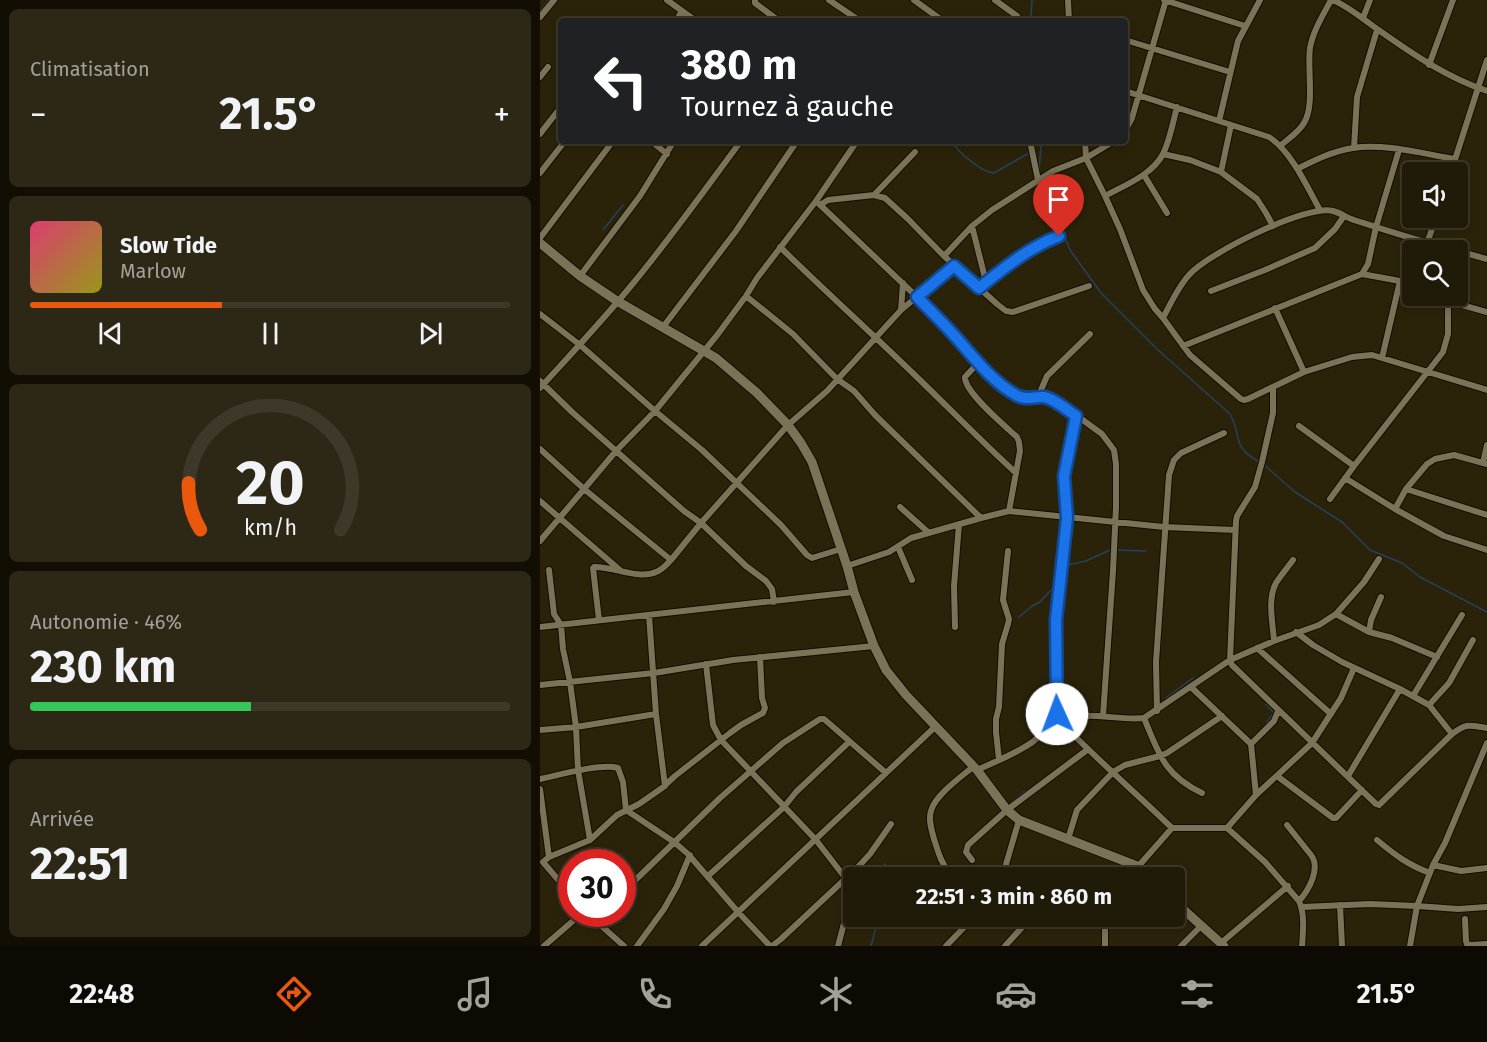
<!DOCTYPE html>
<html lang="fr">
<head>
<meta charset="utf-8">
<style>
	:root { --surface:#201a08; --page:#2d2716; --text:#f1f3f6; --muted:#a2a19c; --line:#3d3829; --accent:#ea580c }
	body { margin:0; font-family:"Fira Sans",sans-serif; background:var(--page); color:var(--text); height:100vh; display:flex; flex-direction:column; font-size:22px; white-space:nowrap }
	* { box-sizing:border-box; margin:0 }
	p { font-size:20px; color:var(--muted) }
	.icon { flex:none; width:33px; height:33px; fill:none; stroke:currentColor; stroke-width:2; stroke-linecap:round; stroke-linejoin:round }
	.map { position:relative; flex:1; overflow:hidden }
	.sheet { display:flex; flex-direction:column; gap:9px; padding:9px; background:#120e04; width:540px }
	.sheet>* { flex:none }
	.guide { position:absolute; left:18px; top:18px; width:570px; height:126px; border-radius:6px; box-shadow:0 3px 9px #0003,0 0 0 2px var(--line); background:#202124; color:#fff; overflow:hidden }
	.buttons { position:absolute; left:862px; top:162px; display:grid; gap:12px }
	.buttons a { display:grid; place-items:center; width:66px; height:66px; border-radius:6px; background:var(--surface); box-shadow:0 3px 9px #0003,0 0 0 2px var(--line); font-size:30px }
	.speed { position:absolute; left:18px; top:849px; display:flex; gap:12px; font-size:30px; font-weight:700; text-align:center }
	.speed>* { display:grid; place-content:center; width:78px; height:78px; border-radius:50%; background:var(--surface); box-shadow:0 3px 9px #0003,0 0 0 2px var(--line); line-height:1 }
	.speed .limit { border:9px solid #d22; background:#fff; color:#111 }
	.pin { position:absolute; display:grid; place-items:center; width:51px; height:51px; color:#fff; margin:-62px -26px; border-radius:50% 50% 50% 0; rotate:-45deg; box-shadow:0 0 6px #0007 }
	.pin .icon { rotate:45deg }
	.me { position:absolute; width:66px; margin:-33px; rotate:358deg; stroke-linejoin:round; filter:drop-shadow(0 0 4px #0008) }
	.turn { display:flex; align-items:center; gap:21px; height:126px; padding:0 24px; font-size:27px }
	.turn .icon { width:78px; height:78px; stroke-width:2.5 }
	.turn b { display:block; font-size:42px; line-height:51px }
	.big { font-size:45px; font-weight:700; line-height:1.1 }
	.sheet .widget { flex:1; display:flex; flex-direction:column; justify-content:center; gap:9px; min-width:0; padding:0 21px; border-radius:9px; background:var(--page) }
	.sheet .dial { align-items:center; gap:0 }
	.dial svg { height:156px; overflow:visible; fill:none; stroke:var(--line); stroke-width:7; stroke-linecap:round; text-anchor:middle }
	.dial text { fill:var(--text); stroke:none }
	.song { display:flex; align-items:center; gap:18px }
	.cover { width:72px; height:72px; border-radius:9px; background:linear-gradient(135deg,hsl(340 70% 55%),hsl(60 70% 35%)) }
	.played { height:6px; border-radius:3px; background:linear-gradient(90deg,var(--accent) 40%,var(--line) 40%) }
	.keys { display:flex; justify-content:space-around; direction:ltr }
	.heat { display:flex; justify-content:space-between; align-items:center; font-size:33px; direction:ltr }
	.charge { height:9px; border-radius:4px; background:linear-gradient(90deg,#34c759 46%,var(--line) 0) }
	.trip { position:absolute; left:303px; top:867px; width:342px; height:60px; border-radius:6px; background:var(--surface); box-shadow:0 3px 9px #0003,0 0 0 2px var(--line); font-weight:700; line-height:60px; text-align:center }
	.menu { display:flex; height:96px; justify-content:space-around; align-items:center; background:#0d0a03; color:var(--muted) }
	.menu .icon { width:42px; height:42px }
	.menu .selected { color:var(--accent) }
	.menu b { font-size:27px; color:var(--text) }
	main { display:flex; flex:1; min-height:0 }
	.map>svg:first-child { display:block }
</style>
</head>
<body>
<main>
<section class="sheet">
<div class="widget"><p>Climatisation</p>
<div class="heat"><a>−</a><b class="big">21.5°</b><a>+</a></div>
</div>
<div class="widget">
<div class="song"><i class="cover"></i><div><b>Slow Tide</b><p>Marlow</p></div></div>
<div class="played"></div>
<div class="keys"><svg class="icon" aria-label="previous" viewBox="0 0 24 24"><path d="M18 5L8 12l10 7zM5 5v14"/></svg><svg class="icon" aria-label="pause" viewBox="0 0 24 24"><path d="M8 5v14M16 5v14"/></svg><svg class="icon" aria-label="next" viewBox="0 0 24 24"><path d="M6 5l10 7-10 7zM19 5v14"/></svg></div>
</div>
<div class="widget dial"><svg viewBox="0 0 100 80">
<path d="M14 69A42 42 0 1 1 86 69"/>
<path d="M14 69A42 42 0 0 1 8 45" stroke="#ea580c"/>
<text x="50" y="56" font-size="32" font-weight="700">20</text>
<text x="50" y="72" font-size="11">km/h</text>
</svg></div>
<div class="widget"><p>Autonomie · 46%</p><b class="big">230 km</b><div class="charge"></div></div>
<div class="widget"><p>Arrivée</p><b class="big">22:51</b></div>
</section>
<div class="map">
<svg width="947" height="946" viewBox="0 0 947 946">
	<rect width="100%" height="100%" fill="#2a230a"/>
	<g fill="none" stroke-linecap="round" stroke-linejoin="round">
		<path stroke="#27405d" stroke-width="1.5" d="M0,11L9,0
			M141,21L146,19L150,21
			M487,21L491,16L492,0
			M412,141C417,152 443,173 454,173L489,153
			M499,170L501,146L500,141
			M502,180L530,250L561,293L617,349L690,414C703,437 690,445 719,462
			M63,230L83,205
			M723,464L755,492L802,522L830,550L862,563L880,577L947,612
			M575,550L606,551
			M524,580L528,565L546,561L570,550
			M479,617L492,606L500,602L509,592L518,586
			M626,698L653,678
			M726,704L734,713L726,723
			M471,803L485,791
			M344,878L336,874L345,864
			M331,946L339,916"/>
		<defs>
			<path id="minor" d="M127,0L156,21
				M215,0V3L239,21
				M289,0L320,21
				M374,0L403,21
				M455,0L477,16
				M528,0L529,21
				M624,0L705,26
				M793,0C811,8 824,20 840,31C874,55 908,78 947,91
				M0,17L14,0
				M823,18L830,0
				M136,21L142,11
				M585,40L690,72
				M889,65L913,0
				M0,77L8,67
				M585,91L729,137C752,152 767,187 780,210
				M679,121L698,41L720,0
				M585,131L592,118L626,0
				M0,134L21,107
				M111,141L127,154
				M317,141L276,201L217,278L206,296L178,334L115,411L76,451L44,489L131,560L161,523L248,425L287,391L361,310L414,266
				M488,141L491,146L498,180
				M545,141L546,158L565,196L580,229L603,290L615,309L623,318L650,355L701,399L704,400L708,399L764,372L812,357L832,355L947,390
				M740,146C748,139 759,132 764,123C775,106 767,68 770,48C773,31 783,15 791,0
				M814,148L817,97L837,30
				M623,154L650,160L681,172L717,199L726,213L733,226
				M757,169C775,160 793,151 813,148C844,143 884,154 915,159
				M681,172L691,125
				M911,172L947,60
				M0,173L25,141
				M604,175L627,213
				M334,195L375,152
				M565,196C585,185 612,175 623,154C630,140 633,122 637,107
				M276,201L377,297L449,374L475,395L481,398L504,397L510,399L536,415L562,434L574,450L576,464V507L573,571L563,716
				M280,205L288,200L334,195L345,198L368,219L404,256L457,304L466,311L473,312L549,286
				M432,226L446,282
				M0,238L73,141
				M887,243L896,218
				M240,247C287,293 336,337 383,383C414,413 444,444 476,473
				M918,251L947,259
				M404,256L432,226L452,210L513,171L546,158L574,141
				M822,274L828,264L836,227L859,150
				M40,276L100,196L134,141
				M439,288C464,268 488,248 519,236
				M671,291L725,270L775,248L795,229L804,216
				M206,296L253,334L297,379L314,391L335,415L441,518
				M890,296L947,312
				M735,308L764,372
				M361,310L363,283
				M0,314L40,345L115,411L162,450L241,525L267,555L272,558L301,549
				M623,318C631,303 638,287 649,275C668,253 767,204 793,211C801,213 807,218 814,220C848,231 881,242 915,250
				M123,327L196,231L257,141
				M643,346L822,274L860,281L873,290
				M842,358L860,281
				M438,363L425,377C424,392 465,426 477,437L479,442L480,451L469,511
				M0,381L32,412L144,511L161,523L206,566L226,581L232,589L234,602
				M733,387V413L722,462L715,487L697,516L696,521L690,660L692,665L836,804L839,805L912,734C927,723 928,725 947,728
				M0,388C32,353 65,318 95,281C132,236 166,188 201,141
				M498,397L507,376L550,334
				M536,415L524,476L527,517L516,620L517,714L519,720C555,758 595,792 632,828
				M759,426L814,466
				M0,449L44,489L0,541
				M943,463L947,445
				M805,478L855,509L904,536L947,550
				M866,489L947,515
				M790,499L814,466L903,352L908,334V300
				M0,501L81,571
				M360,507L389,533
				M855,509L866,489L887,464L895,459L914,455L947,464
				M358,547L372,580
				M307,566L349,552L371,538L441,518L469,511L624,527L695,530
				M9,570L14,614L21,625L23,649L30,682L36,727L38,770L50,840L9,857L3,862L32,896
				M796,614L829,632L852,638L897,657
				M109,615L116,714L125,786
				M59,620L53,568L54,567C72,566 99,580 116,572C122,570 127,564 131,560
				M0,627L314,592
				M415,627L414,586L419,524
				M756,632L773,645L802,662L860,689L889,705L912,734
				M829,632L831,620L841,597
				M734,641C733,623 727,600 736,583C741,575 748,567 753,560
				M717,648L791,714
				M166,664L173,725L181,740L276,840L310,884L312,893L298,946
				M0,685L114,673L193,660L334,646
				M651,687L711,744L716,795
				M873,696L922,615
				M889,705L909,683L933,640
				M617,711L616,662L629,475L634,460L641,453L684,433
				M604,718C619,754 624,775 662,793
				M0,730L36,727L116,714
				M711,744L734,721L738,711
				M459,760L456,732V719L459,707L462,644L468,624L469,619L463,600L468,551
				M437,770C455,762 475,754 491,743C501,736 510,724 521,720C548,710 577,721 604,718L690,660L734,641L779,625L796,614L824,582L839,559
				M737,776L793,818H796L822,790
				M808,776L860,689
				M0,779C19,775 61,763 78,768L83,782L86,810L134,842L148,854L198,912L230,946
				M0,789L9,857
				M747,825L771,855C781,868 769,890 759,901
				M687,828L716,795L772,743L801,698L814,668
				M528,839L537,810L573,772L585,765L620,756L627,753L682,716
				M50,840L77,815L99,804L122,788L135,776L190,733L201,725L223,713L225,708L222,698L220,657
				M837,840C855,855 868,865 890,873
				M432,860L426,852L428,845L467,810L547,750
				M893,865L921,871L947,868
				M465,869L492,878
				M168,876L244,807L256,792L309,742
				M413,878C402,865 399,855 394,839C392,831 388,820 391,811C395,795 421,777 434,766
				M462,878L479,820
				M588,878L632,828H687L725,862L759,901C765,914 763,932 762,946
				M82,893L180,798L243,743L280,719H284L346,773
				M800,905L802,946
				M762,907L830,904L877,906L918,909L947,907
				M48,914L84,946
				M925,919L926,941L927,944L931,945L947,944
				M55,920L62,914
				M681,943L748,886
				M4,946L41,914
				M97,946L124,909L137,886L150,855
				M162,946L396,726
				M232,946L241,939L318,867L330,854L351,824
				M406,946L435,916
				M465,946L486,923L490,916
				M565,946V916
				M641,946L661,926
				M870,946L877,906L893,865L905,843L947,743"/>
			<path id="secondary" d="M0,243L40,276L77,301L176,358L217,393L248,425L261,443L272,462L307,566L314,592L334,646L346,670L366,695L437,770L467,810L479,820L597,866L610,878
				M634,901L684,946"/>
		</defs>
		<use href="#minor" stroke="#130c00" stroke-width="8"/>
		<use href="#secondary" stroke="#130c00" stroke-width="11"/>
		<use href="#minor" stroke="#7b7358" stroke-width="6"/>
		<use href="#secondary" stroke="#7b7358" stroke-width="9"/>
	</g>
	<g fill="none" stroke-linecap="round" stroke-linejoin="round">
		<defs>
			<path id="route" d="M517,714L516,620L527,518L524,476L536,416C527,410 515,399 504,397C494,396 486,401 476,395C451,381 432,355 413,334C401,321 389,309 377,297L414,266L439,288C464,268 488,248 519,236"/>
		</defs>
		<use href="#route" stroke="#114b97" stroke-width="15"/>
		<use href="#route" stroke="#1a73e8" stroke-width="10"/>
	</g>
</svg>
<div class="buttons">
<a><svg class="icon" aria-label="sound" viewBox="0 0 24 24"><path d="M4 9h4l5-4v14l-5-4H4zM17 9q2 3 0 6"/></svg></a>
<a><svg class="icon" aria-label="search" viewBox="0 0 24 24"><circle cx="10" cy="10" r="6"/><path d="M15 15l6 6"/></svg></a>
</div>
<div class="speed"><div class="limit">30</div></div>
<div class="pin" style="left:519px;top:236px;background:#d93025"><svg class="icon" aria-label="arrive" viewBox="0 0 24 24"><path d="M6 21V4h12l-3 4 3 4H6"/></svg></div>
<svg class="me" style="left:517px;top:714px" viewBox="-20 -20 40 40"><circle r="19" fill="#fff"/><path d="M0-13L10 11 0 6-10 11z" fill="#1a73e8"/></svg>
<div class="trip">22:51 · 3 min · 860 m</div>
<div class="guide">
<div class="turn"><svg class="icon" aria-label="left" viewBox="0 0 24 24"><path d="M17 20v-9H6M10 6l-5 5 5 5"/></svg><div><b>380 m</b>Tournez à gauche</div></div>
</div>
</div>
</main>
<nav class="menu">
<b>22:48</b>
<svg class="icon selected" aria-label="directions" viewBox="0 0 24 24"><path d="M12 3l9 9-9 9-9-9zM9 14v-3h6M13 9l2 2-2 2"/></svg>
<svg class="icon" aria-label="music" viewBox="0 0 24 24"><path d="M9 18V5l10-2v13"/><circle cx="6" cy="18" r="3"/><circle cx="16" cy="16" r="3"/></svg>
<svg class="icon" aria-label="phone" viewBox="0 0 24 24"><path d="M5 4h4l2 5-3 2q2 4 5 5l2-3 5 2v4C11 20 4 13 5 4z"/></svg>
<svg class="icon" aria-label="climate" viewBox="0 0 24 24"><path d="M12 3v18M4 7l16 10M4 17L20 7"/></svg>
<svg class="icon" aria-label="car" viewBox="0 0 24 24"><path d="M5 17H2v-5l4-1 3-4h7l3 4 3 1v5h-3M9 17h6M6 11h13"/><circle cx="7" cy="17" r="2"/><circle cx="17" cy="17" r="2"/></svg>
<svg class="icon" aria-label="filters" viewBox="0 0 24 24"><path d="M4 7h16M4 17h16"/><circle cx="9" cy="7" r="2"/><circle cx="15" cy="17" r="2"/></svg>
<b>21.5°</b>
</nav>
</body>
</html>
